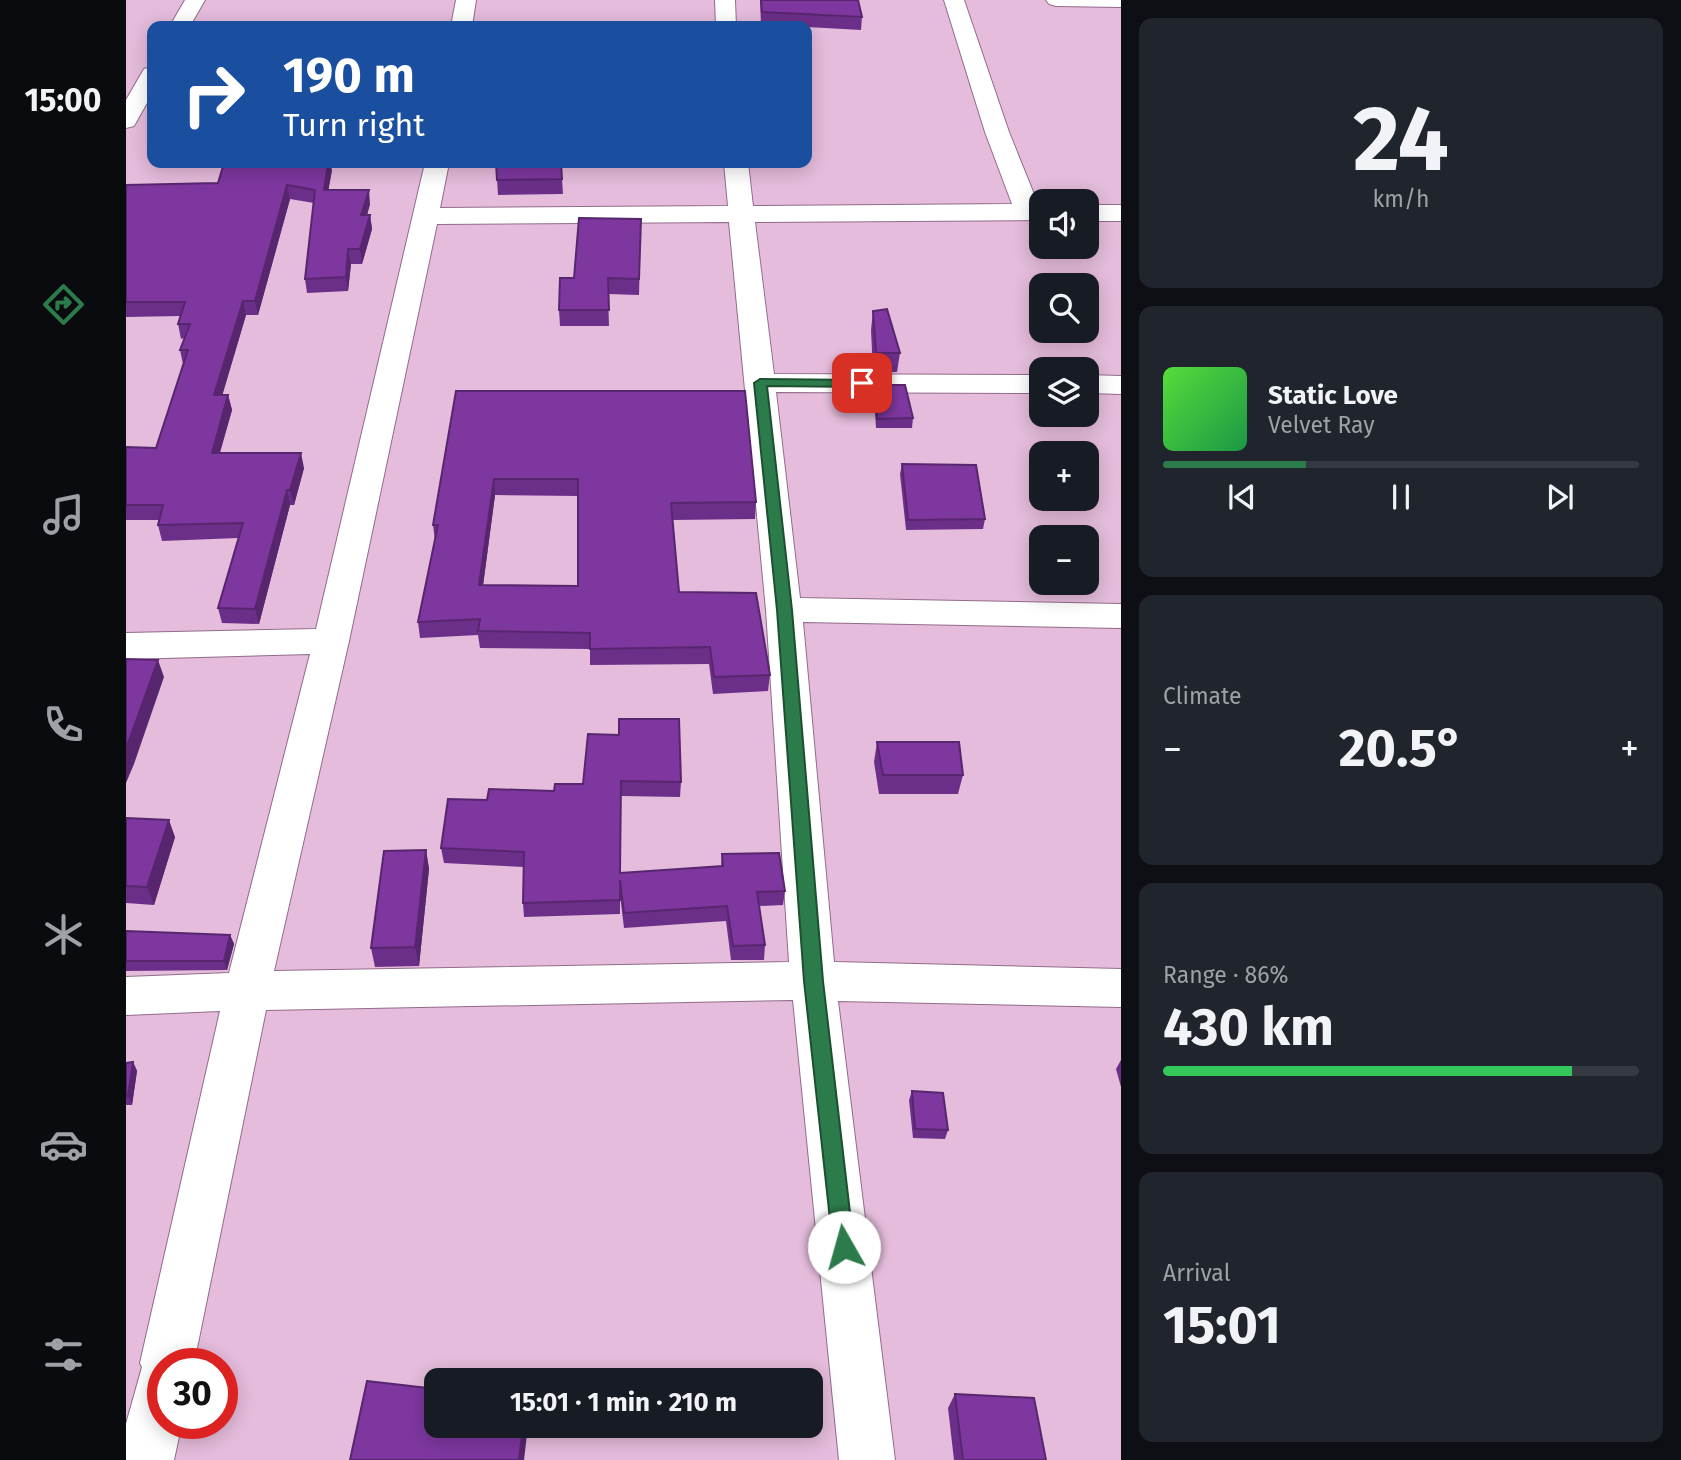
<!DOCTYPE html>
<html lang="en">
<head>
<meta charset="utf-8">
<style>
	:root { --surface:#171b24; --page:#20242c; --text:#f1f3f6; --muted:#9ea1a6; --line:#363941; --accent:#2c7b4b }
	body { margin:0; font-family:"Fira Sans",sans-serif; background:var(--page); color:var(--text); height:100vh; display:flex; flex-direction:column; font-size:26px; white-space:nowrap }
	* { box-sizing:border-box; margin:0 }
	p { font-size:23px; color:var(--muted) }
	.icon { flex:none; width:38px; height:38px; fill:none; stroke:currentColor; stroke-width:2; stroke-linecap:round; stroke-linejoin:round }
	.map { position:relative; flex:1; overflow:hidden }
	.drawer { display:flex; flex-direction:column; gap:18px; padding:18px; background:#0d0f14; width:560px }
	.drawer>* { flex:none }
	.banner { position:absolute; left:21px; top:21px; width:665px; height:147px; border-radius:14px; box-shadow:0 4px 18px #0003; background:#1a4fa0; color:#fff; overflow:hidden }
	.controls { position:absolute; left:903px; top:189px; display:grid; gap:14px }
	.controls a { display:grid; place-items:center; width:70px; height:70px; border-radius:14px; background:var(--surface); box-shadow:0 4px 18px #0003; font-size:35px }
	.speed { position:absolute; left:21px; top:1348px; display:flex; gap:14px; font-size:35px; font-weight:700; text-align:center }
	.speed>* { display:grid; place-content:center; width:91px; height:91px; border-radius:50%; background:var(--surface); box-shadow:0 4px 18px #0003; line-height:1 }
	.speed .limit { border:10px solid #d22; background:#fff; color:#111 }
	.pin { position:absolute; display:grid; place-items:center; width:60px; height:60px; color:#fff; margin:-30px; border-radius:14px; box-shadow:0 4px 10px #0006 }
	.me { position:absolute; width:77px; margin:-38px; rotate:353deg; stroke-linejoin:round; filter:drop-shadow(0 0 5px #0008) }
	.turn { display:flex; align-items:center; gap:24px; height:147px; padding:0 21px; font-size:32px }
	.turn .icon { width:91px; height:91px; stroke-width:2.5 }
	.turn b { display:block; font-size:49px; line-height:60px }
	.big { font-size:52px; font-weight:700; line-height:1.1 }
	.drawer .tile { flex:1; display:flex; flex-direction:column; justify-content:center; gap:10px; min-width:0; padding:0 24px; border-radius:14px; background:var(--page) }
	.drawer .dial { align-items:center; gap:0 }
	.dial b { font-size:91px; line-height:1 }
	.song { display:flex; align-items:center; gap:21px }
	.cover { width:84px; height:84px; border-radius:10px; background:linear-gradient(135deg,hsl(110 70% 55%),hsl(140 70% 35%)) }
	.played { height:7px; border-radius:4px; background:linear-gradient(90deg,var(--accent) 30%,var(--line) 30%) }
	.keys { display:flex; justify-content:space-around; direction:ltr }
	.heat { display:flex; justify-content:space-between; align-items:center; font-size:38px; direction:ltr }
	.charge { height:10px; border-radius:5px; background:linear-gradient(90deg,#34c759 86%,var(--line) 0) }
	.trip { position:absolute; left:298px; top:1368px; width:399px; height:70px; border-radius:14px; background:var(--surface); box-shadow:0 4px 18px #0003; font-weight:700; line-height:70px; text-align:center }
	main { display:flex; flex:1; min-height:0 }
	.tabs { display:flex; flex-direction:column; width:126px; justify-content:space-around; align-items:center; background:#090b0e; color:var(--muted) }
	.tabs .icon { width:49px; height:49px }
	.tabs .selected { color:var(--accent) }
	.tabs b { font-size:32px; color:var(--text) }
	.map>svg:first-child { display:block }
</style>
</head>
<body>
<main>
<nav class="tabs">
<b>15:00</b>
<svg class="icon selected" aria-label="directions" viewBox="0 0 24 24"><path d="M12 3l9 9-9 9-9-9zM9 14v-3h6M13 9l2 2-2 2"/></svg>
<svg class="icon" aria-label="music" viewBox="0 0 24 24"><path d="M9 18V5l10-2v13"/><circle cx="6" cy="18" r="3"/><circle cx="16" cy="16" r="3"/></svg>
<svg class="icon" aria-label="phone" viewBox="0 0 24 24"><path d="M5 4h4l2 5-3 2q2 4 5 5l2-3 5 2v4C11 20 4 13 5 4z"/></svg>
<svg class="icon" aria-label="climate" viewBox="0 0 24 24"><path d="M12 3v18M4 7l16 10M4 17L20 7"/></svg>
<svg class="icon" aria-label="car" viewBox="0 0 24 24"><path d="M5 17H2v-5l4-1 3-4h7l3 4 3 1v5h-3M9 17h6M6 11h13"/><circle cx="7" cy="17" r="2"/><circle cx="17" cy="17" r="2"/></svg>
<svg class="icon" aria-label="filters" viewBox="0 0 24 24"><path d="M4 7h16M4 17h16"/><circle cx="9" cy="7" r="2"/><circle cx="15" cy="17" r="2"/></svg>
</nav>
<div class="map">
<svg width="995" height="1460" viewBox="0 0 995 1460">
	<rect width="100%" height="100%" fill="#e5bcdc"/>
	<g fill="none" stroke-linecap="round" stroke-linejoin="round">
		<defs>
			<path id="minor" d="M59,0H79L64,26H44Z
				M330,0H350L346,26H325Z
				M589,0H609L610,26H590Z
				M818,0H838L883,132L912,204H915V220L629,222L648,374L915,375V393L650,392L674,598L995,604V628L677,622L708,962L995,969V1007L712,1001L769,1460H713L667,1000L140,1010L68,1363H37V1423H56L48,1460H0V1424L16,1367L14,1363L94,1011L0,1015V977L103,973L184,654L0,659V633L190,629L299,163H323L314,208L602,206L598,163H622L627,206L886,204L859,132ZM603,222L640,610L663,962L148,971L223,641L311,224Z
				M920,0H995V7L930,6L923,4Z
				M26,67V94L8,126L0,128V100L18,69Z
				M961,205H995V221H961Z
				M961,375L995,376V394L961,393Z"/>
		</defs>
		<use href="#minor" stroke="#916c8a" stroke-width="2"/>
		<use href="#minor" fill="#fff" fill-rule="evenodd"/>
	</g>
	<path fill="#6c2f89" fill-rule="evenodd" d="M634,0H732L736,17L735,30L681,27V26L635,25Z
		M370,163H435L437,194L372,195Z
		M206,170L202,190L244,204L241,215H244L246,229L236,264H225L222,291L181,293L179,279L188,203L164,199L132,315H120L96,395H102L106,410L94,453L178,468L168,505H164L133,624L96,623L92,608L112,538L36,541L32,525L33,520H0V447L30,448L57,364L54,350L58,338L55,339L52,324L54,316L0,317V185L92,183Z
		M515,219L513,295L482,294L483,326H434L433,310L448,278Z
		M747,311L774,353L771,372H747L745,330Z
		M749,385L787,418L786,428H750L748,395Z
		M330,391L630,502L629,519L547,520L553,592L644,675L642,691L587,694L583,664L464,665V649L354,648L352,635L294,638L292,622L309,541L307,525ZM369,495L452,496V586L357,585Z
		M776,464L859,519L857,529L780,530L774,474Z
		M462,734L555,782L554,797L495,796L494,873L595,866L596,854L659,891L657,905L633,906L639,945L638,960H605L600,921L498,928L494,895V914L398,917L397,903L398,867L318,863L315,848L361,800L428,791L457,784Z
		M751,742L837,775L832,794H753L748,762Z
		M0,818L49,837L28,905L0,903Z
		M300,850L303,869L293,966L249,967L245,948Z
		M0,931L104,935L108,944L101,970L0,971Z
		M995,1060V1087L990,1069Z
		M7,1062L11,1071L6,1105H0V1063Z
		M786,1091L822,1130L819,1139L787,1138L783,1100Z
		M829,1394L920,1460H828L822,1408Z"/>
	<path fill="#58266f" d="M202,163H204L206,170L200,204L198,190Z
		M161,185L164,199L132,315L129,301Z
		M243,190L244,204L237,229L235,215Z
		M244,215L246,229L236,264L234,249Z
		M222,249L225,264L222,291L220,277Z
		M117,301L120,315L92,410L88,395Z
		M102,395L106,410L89,468L86,453Z
		M175,453L178,468L168,505L164,490Z
		M368,479L369,495L355,601L353,585Z
		M161,490L164,505L133,624L129,609Z
		M32,660L38,677L8,764L0,783V749Z
		M43,820L49,837L28,905L21,887Z
		M300,850L303,869L293,966L289,947Z
		M104,935L108,944L101,970L98,961Z
		M7,1062L11,1071L6,1105L2,1096Z
		M397,1426H402L398,1460H393Z"/>
	<path fill="#7e379f" stroke="#58266f" stroke-width="2" fill-rule="evenodd" d="M635,0H732L736,17L636,12Z
		M98,163H202L198,190H243L235,215H244L234,249H222L220,277L179,279L189,190L161,185L129,301H117L88,395H102L86,453H175L164,490H161L129,609L92,608L117,523L32,525L37,505H0V447L30,448L62,350H54L64,324H52L59,302H0V185L92,183Z
		M370,163H435L436,179L371,180Z
		M453,218L515,219L513,279L482,278L483,310H433L434,278H448Z
		M761,309L774,353H750L747,311Z
		M749,385H779L787,418L751,419Z
		M330,391H619L630,502L545,503L553,592L630,593L644,675L588,677L584,647L464,649V633L352,631L354,619L292,622L312,525H307ZM368,479H452V586L353,585Z
		M776,464L850,465L859,519L782,520Z
		M0,659L32,660L0,749Z
		M493,719H553L555,782L495,781L494,873L597,866L596,854L653,853L659,891L631,892L639,945L607,946L601,906L498,913L494,880V900L397,903L398,852L315,848L322,799L361,800L363,789L428,791L429,784H457L462,734L493,735Z
		M751,742H833L837,775H757Z
		M0,818L43,820L21,887L0,886Z
		M300,850L289,947L245,948L258,851Z
		M0,931L104,935L98,961H0Z
		M7,1062L2,1096H0V1063Z
		M786,1091L817,1093L822,1130L789,1129Z
		M241,1381L310,1389V1426H397L393,1460H224Z
		M829,1394L908,1398L920,1460H837Z"/>
	<path fill="#2c7b4b" stroke="#1d5031" stroke-width="2" d="M634,379L736,380L743,383L736,387L641,386L666,610L697,981L728,1247L725,1255L718,1258L710,1255L707,1247L678,981L651,610L628,383Z"/>
</svg>
<div class="controls">
<a><svg class="icon" aria-label="sound" viewBox="0 0 24 24"><path d="M4 9h4l5-4v14l-5-4H4zM17 9q2 3 0 6"/></svg></a>
<a><svg class="icon" aria-label="search" viewBox="0 0 24 24"><circle cx="10" cy="10" r="6"/><path d="M15 15l6 6"/></svg></a>
<a><svg class="icon" aria-label="layers" viewBox="0 0 24 24"><path d="M12 4l9 5-9 5-9-5zM3 14l9 5 9-5"/></svg></a>
<a>+</a>
<a>−</a>
</div>
<div class="speed"><div class="limit">30</div></div>
<div class="pin" style="left:736px;top:383px;background:#d93025"><svg class="icon" aria-label="arrive" viewBox="0 0 24 24"><path d="M6 21V4h12l-3 4 3 4H6"/></svg></div>
<svg class="me" style="left:718px;top:1247px" viewBox="-20 -20 40 40"><circle r="19" fill="#fff"/><path d="M0-13L10 11 0 6-10 11z" fill="#2c7b4b"/></svg>
<div class="trip">15:01 · 1 min · 210 m</div>
<div class="banner">
<div class="turn"><svg class="icon" aria-label="right" viewBox="0 0 24 24"><path d="M7 20v-9h11M14 6l5 5-5 5"/></svg><div><b>190 m</b>Turn right</div></div>
</div>
</div>
<section class="drawer">
<div class="tile dial"><b>24</b><p>km/h</p></div>
<div class="tile">
<div class="song"><i class="cover"></i><div><b>Static Love</b><p>Velvet Ray</p></div></div>
<div class="played"></div>
<div class="keys"><svg class="icon" aria-label="previous" viewBox="0 0 24 24"><path d="M18 5L8 12l10 7zM5 5v14"/></svg><svg class="icon" aria-label="pause" viewBox="0 0 24 24"><path d="M8 5v14M16 5v14"/></svg><svg class="icon" aria-label="next" viewBox="0 0 24 24"><path d="M6 5l10 7-10 7zM19 5v14"/></svg></div>
</div>
<div class="tile"><p>Climate</p>
<div class="heat"><a>−</a><b class="big">20.5°</b><a>+</a></div>
</div>
<div class="tile"><p>Range · 86%</p><b class="big">430 km</b><div class="charge"></div></div>
<div class="tile"><p>Arrival</p><b class="big">15:01</b></div>
</section>
</main>
</body>
</html>
